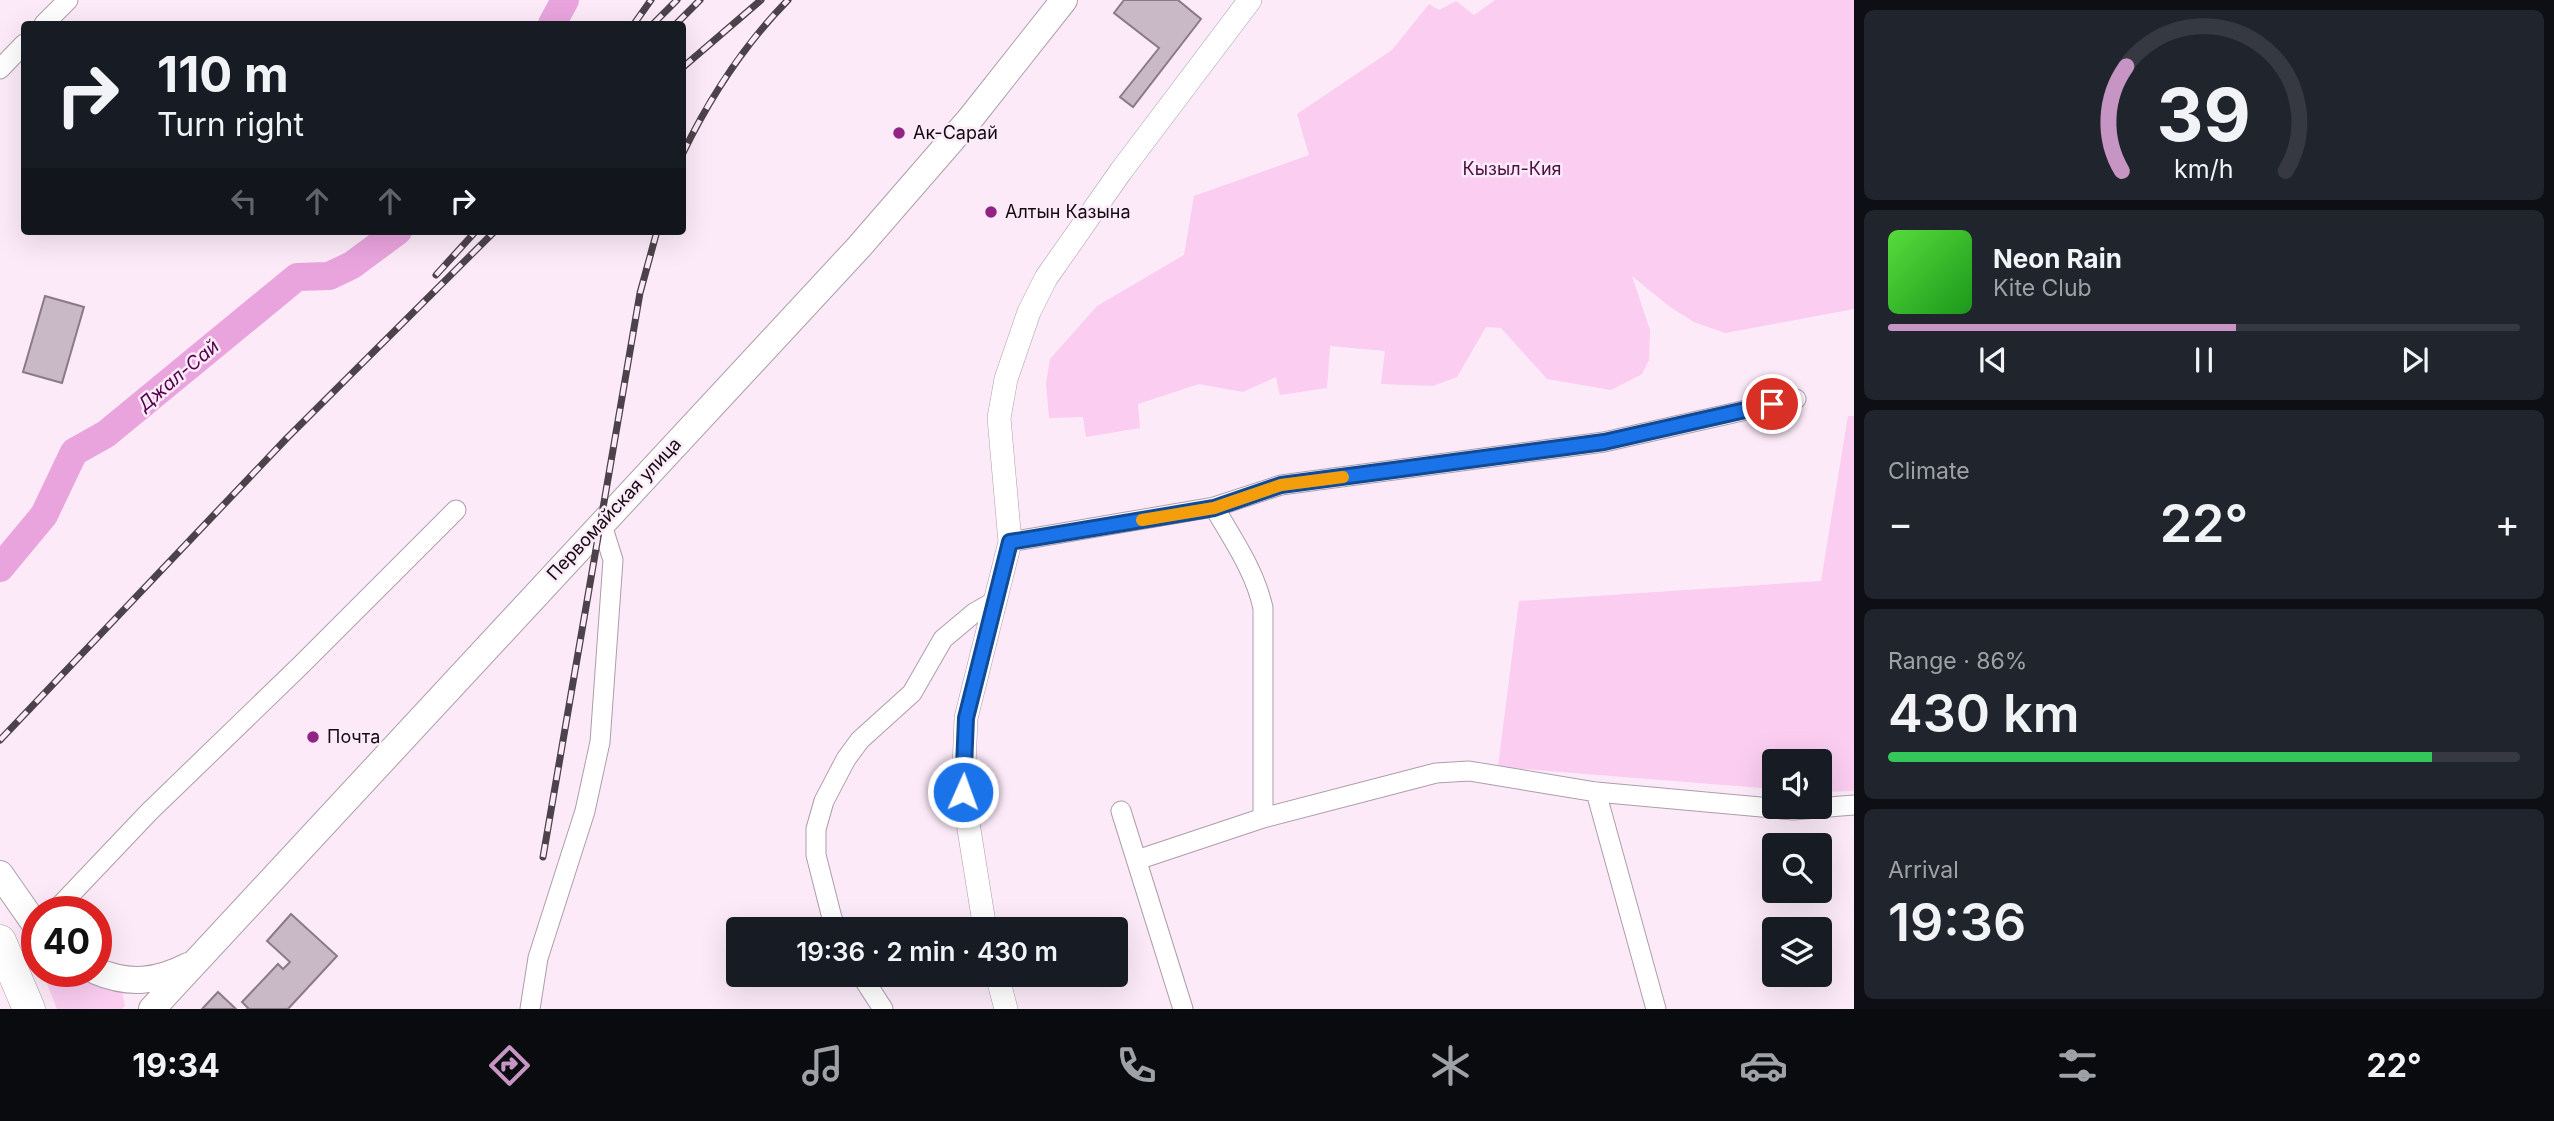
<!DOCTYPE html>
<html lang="en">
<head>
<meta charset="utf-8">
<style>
	:root { --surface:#171b24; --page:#20242c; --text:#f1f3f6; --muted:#9ea1a6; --line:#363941; --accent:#c695c3 }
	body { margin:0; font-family:Inter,sans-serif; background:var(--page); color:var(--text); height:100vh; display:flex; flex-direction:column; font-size:26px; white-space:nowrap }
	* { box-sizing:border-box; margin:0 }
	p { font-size:23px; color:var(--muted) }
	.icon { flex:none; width:38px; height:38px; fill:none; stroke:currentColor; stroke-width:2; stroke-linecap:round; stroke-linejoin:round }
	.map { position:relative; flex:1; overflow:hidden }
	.panel { display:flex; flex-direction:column; gap:10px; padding:10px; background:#0d0f14; width:700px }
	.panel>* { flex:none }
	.guide { position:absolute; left:21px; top:21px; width:665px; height:214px; border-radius:7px; box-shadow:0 7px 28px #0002; background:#171b24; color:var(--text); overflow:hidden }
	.controls { position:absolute; left:1762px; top:749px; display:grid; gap:14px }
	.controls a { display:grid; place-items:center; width:70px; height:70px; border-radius:7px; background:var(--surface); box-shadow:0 7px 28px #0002; font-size:35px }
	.speed { position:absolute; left:21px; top:896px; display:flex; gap:14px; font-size:35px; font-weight:700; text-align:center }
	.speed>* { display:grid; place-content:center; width:91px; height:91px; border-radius:50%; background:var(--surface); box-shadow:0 7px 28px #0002; line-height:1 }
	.speed .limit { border:10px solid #d22; background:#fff; color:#111 }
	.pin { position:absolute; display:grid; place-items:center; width:60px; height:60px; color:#fff; margin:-30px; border:4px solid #fff; border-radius:50%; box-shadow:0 2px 7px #0007 }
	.me { position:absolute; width:77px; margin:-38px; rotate:2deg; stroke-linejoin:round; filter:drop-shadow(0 0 5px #0008) }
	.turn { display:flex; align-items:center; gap:24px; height:147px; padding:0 21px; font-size:32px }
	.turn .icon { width:91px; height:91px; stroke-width:2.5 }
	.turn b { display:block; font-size:49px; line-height:60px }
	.lanes { display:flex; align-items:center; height:66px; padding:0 21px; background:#0003; justify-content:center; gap:35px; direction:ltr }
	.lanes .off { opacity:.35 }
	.big { font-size:52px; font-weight:600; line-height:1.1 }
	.panel .tile { flex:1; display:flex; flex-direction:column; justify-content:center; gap:10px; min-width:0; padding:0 24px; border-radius:10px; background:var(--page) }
	.panel .dial { align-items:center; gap:0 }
	.dial svg { height:182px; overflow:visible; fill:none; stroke:var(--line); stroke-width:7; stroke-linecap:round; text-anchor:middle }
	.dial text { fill:var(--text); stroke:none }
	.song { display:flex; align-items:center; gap:21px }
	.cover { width:84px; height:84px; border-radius:10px; background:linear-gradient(135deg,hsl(110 70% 55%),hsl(120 70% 35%)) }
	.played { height:7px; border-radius:4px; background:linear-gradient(90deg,var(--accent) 55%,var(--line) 55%) }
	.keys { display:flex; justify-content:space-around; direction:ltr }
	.heat { display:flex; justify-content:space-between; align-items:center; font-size:38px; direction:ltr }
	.charge { height:10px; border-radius:5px; background:linear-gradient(90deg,#34c759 86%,var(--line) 0) }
	.trip { position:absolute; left:726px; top:917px; width:402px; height:70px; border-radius:7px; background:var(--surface); box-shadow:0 7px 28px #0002; font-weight:600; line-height:70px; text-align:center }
	.dock { display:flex; height:112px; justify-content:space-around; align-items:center; background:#090b0e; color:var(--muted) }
	.dock .icon { width:49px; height:49px }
	.dock .active { color:var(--accent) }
	.dock b { font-size:32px; color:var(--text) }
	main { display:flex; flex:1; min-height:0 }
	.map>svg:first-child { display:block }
</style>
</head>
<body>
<main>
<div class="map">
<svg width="1854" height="1009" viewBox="0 0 1854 1009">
	<rect width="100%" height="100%" fill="#fceaf8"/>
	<path fill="#facdf1" d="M1495,0H1854V309L1725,333L1694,322L1670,307L1632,276L1650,330L1649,360L1642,374L1611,390L1547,379L1501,328L1486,327L1457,377L1433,386L1381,384L1385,351L1330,346L1327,388L1280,395L1276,377L1243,392L1199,384L1138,404L1140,428L1086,437L1083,417L1049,418L1046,383L1050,359L1097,306L1184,255L1194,196L1309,155L1297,114L1392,50L1429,4L1439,10L1456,1L1474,15Z
		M1848,416H1854V791L1820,792V761H1774V789L1498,767L1519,601L1821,581Z
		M42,971H77L101,984L122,991L125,1006L122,1009H57Z"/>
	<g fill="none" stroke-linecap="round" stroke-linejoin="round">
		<path stroke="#e9a4dd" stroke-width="28" d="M552,24L565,0
			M0,568L44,515L74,452L106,434L297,277L329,276L352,265L398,231"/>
	</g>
	<path fill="#c9b8c5" stroke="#8a7a87" stroke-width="2" d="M1124,0H1178L1201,19L1133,107L1120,97L1159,48L1114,13Z
		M45,296L84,307L62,383L23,372Z
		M291,914L337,956L288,1009H247L248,1008L242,1002L278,964L283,969L290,962L267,941Z
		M218,992L236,1009H202Z"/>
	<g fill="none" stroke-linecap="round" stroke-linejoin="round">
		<defs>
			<path id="minor" d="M44,24L68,0
				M0,69L24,44
				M1214,507C1233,540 1255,571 1263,608V818
				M1010,542L1214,507L1281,485L1604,442L1796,399
				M1596,792L1656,1009
				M1121,811L1183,1009
				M1137,860L1263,818L1436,773L1469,771L1596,792L1793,810L1854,805
				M54,912L149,812L301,665L456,510
				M837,929L832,918L816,855V829L824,801L846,759L860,740L912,693L943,639L974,613L993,602
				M861,975L883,1009
				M530,1009L538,958L585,811L600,742L613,560L601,522"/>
			<path id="tertiary" d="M985,929L963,792L966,718L1010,542L999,418L1006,379L1029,312L1046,278L1121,171L1250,0
				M997,975L1006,1009"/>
			<path id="secondary" d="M0,874L37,927
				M96,971C129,985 157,982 188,966
				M152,1009L859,247L970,119L1064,0"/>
			<path id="trunk" d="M0,941L29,1009"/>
		</defs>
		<use href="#minor" stroke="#ad9daa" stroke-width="21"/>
		<use href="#tertiary" stroke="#ad9daa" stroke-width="24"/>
		<use href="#secondary" stroke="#ad9daa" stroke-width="28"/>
		<use href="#trunk" stroke="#ad9daa" stroke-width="33"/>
		<use href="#minor" stroke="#fff" stroke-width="19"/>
		<use href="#tertiary" stroke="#fff" stroke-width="23"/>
		<use href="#secondary" stroke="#fff" stroke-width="26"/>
		<use href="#trunk" stroke="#fff" stroke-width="32"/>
		<defs>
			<path id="rail" d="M634,24L651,0
				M653,24L677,0
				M676,24L700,0
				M682,68L761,0
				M682,155C710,97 743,46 788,0
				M436,275L476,231
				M0,740L287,438L495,231
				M543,857L640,293L657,231"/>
		</defs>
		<use href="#rail" stroke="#4c434a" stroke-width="7"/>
		<use href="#rail" stroke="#fceaf8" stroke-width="4.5" stroke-dasharray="13" stroke-linecap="butt"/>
	</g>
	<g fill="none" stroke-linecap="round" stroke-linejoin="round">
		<defs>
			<path id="route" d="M963,792L966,718L1010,542L1214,508L1281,485L1604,442L1772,404"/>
		</defs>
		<use href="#route" stroke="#114b97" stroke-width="18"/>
		<use href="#route" stroke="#1a73e8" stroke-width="12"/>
		<path stroke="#f59e0b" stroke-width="12" d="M1142,520L1214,508L1281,485L1343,477"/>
	</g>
	<g fill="#912385" stroke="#fceaf8" stroke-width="2.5">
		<circle cx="899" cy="133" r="7"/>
		<circle cx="991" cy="212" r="7"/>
		<circle cx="313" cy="737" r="7"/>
	</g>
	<g text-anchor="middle" stroke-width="5" stroke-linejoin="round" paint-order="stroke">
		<g font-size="18" fill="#120c11" stroke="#fceaf8" text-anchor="start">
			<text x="913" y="139">Ак-Сарай</text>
			<text x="1005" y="218">Алтын Казына</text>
			<text x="327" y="743">Почта</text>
		</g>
		<g font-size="18" fill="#4b0f44" stroke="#fceaf8">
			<text x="1512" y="175">Кызыл-Кия</text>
		</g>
		<g font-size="18" fill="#120c11" stroke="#fceaf8">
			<text transform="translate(614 509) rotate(-47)" y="6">Первомайская улица</text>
		</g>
		<g font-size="19" font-style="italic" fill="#53004c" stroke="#fceaf8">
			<text transform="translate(178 375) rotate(-40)" y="7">Джал-Сай</text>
		</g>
	</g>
</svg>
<div class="controls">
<a><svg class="icon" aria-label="sound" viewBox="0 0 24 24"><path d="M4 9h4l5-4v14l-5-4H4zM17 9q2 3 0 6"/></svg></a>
<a><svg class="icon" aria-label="search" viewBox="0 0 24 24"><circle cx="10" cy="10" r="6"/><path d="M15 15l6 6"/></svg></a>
<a><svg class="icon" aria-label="layers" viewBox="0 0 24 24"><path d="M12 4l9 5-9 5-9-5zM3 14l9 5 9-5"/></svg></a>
</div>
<div class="speed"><div class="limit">40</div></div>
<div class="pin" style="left:1772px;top:404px;background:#d93025"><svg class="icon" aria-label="arrive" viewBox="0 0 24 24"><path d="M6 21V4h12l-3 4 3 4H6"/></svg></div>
<svg class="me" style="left:963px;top:792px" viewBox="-20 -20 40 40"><circle r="17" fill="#1a73e8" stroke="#fff" stroke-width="3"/><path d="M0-11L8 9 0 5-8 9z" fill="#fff"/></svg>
<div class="trip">19:36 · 2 min · 430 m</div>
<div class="guide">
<div class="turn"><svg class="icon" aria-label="right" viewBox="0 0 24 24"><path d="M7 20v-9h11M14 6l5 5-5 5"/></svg><div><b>110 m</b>Turn right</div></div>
<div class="lanes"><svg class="icon off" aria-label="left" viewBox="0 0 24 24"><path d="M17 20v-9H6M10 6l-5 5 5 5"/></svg><svg class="icon off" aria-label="ahead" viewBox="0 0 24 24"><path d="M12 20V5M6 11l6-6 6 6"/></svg><svg class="icon off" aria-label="ahead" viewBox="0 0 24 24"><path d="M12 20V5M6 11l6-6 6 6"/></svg><svg class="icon" aria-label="right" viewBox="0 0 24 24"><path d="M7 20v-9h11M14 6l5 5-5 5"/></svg></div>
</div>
</div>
<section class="panel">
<div class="tile dial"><svg viewBox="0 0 100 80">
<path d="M14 69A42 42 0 1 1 86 69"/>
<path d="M14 69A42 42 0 0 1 16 23" stroke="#c695c3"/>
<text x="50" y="56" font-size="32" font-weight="700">39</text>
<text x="50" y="72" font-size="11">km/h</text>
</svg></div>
<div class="tile">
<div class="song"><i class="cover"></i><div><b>Neon Rain</b><p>Kite Club</p></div></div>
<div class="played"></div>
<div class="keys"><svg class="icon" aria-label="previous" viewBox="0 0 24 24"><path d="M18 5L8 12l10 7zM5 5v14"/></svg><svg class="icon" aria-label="pause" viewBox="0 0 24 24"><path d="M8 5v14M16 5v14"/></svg><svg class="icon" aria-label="next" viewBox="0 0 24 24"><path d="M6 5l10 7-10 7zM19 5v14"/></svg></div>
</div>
<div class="tile"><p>Climate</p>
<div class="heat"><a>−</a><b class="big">22°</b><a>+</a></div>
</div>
<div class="tile"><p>Range · 86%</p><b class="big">430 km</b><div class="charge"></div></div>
<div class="tile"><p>Arrival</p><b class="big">19:36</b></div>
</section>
</main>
<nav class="dock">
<b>19:34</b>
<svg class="icon active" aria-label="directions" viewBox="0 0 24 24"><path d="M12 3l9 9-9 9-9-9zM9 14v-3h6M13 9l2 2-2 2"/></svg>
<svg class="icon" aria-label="music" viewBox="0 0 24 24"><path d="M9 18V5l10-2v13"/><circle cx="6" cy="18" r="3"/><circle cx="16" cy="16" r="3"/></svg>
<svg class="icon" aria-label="phone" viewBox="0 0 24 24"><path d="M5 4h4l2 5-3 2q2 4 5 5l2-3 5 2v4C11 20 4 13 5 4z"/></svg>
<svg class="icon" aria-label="climate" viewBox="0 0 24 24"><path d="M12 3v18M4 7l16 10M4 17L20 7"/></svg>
<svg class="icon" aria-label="car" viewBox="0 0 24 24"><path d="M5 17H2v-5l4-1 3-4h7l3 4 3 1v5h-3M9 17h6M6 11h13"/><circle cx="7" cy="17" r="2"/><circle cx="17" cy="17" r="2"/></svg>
<svg class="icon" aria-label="filters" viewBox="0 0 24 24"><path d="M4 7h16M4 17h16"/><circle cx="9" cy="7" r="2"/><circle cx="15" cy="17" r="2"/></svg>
<b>22°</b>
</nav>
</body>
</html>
